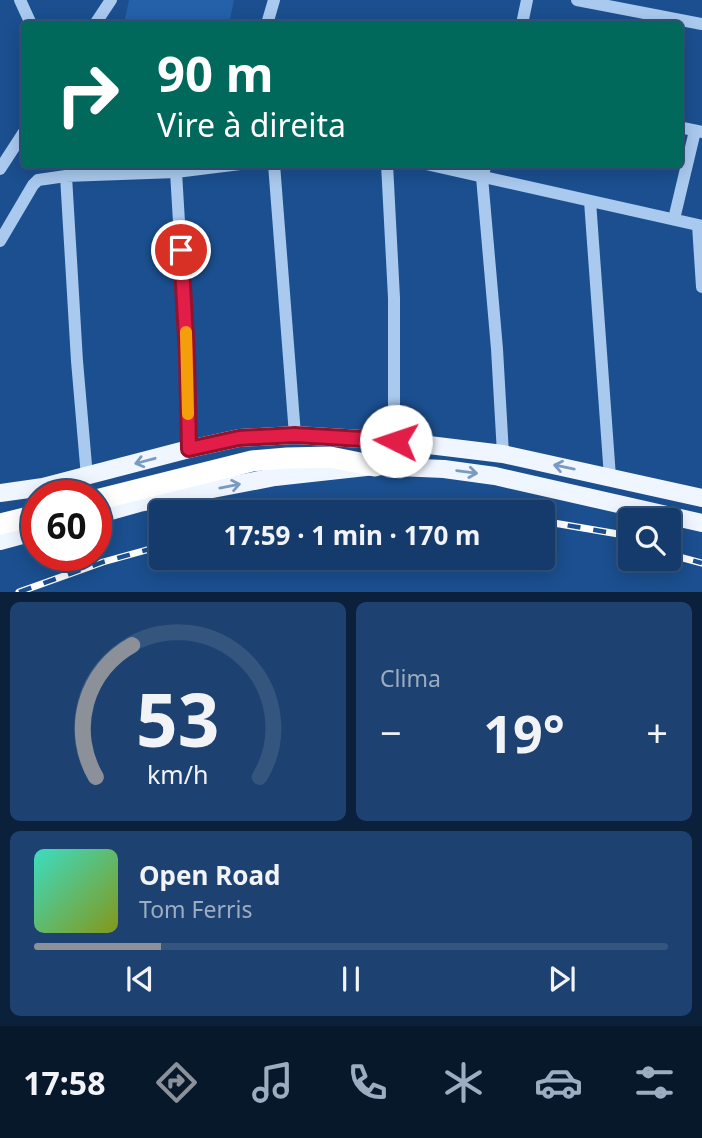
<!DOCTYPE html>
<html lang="pt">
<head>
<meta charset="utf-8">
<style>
	:root { --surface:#143b6b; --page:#1d4271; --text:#f1f3f6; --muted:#9dadc1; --line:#33557e; --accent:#8c9099 }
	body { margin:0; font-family:"Noto Sans",sans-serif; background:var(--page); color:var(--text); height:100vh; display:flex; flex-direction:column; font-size:26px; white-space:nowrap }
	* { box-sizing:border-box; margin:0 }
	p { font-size:23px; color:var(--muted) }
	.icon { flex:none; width:38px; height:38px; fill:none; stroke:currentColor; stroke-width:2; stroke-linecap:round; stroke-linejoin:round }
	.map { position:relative; height:592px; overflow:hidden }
	.sheet { display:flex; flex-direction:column; gap:10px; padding:10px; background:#0b203b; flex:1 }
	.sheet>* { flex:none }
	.guide { position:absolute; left:21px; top:21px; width:662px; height:147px; border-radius:7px; box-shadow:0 4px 18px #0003,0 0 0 2px var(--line); background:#00695c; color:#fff; overflow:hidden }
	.tools { position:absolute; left:618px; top:508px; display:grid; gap:14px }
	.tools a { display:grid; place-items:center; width:63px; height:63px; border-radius:7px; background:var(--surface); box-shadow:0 4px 18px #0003,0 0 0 2px var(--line); font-size:35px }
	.speed { position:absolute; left:21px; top:480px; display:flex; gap:14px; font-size:35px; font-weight:700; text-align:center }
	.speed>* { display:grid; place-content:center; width:91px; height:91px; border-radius:50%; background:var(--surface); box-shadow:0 4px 18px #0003,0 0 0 2px var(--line); line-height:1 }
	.speed .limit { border:10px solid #d22; background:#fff; color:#111 }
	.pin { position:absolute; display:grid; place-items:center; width:60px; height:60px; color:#fff; margin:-30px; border:4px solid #fff; border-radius:50%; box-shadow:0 2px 7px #0007 }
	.me { position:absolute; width:77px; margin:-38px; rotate:274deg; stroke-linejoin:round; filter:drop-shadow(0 0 5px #0008) }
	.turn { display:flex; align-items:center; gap:24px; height:147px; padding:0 21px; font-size:32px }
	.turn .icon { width:91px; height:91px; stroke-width:2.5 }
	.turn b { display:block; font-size:49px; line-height:60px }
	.big { font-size:52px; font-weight:700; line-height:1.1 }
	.sheet .widget { flex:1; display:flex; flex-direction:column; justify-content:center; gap:10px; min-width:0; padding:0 24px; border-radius:10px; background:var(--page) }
	.sheet .dial { align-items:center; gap:0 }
	.dial svg { height:182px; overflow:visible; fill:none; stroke:var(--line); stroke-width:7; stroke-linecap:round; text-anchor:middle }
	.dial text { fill:var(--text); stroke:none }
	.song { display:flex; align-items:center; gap:21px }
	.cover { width:84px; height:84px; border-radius:10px; background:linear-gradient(135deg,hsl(170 70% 55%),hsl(70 70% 35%)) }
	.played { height:7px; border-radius:4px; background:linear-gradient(90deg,var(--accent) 20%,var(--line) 20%) }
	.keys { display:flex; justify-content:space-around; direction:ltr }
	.heat { display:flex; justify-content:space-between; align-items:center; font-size:38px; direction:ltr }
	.sheet .tiles { flex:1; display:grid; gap:10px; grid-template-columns:1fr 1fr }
	.widget:last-child { grid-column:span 2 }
	.trip { position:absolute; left:149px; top:500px; width:406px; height:70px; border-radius:7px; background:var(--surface); box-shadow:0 4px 18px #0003,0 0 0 2px var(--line); font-weight:700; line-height:70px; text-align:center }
	.menu { display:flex; height:112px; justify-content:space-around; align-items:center; background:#08182b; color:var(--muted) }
	.menu .icon { width:49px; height:49px }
	.menu .active { color:var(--accent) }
	.menu b { font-size:32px; color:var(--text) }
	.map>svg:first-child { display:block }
</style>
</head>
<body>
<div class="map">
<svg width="702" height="592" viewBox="0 0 702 592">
	<rect width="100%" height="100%" fill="#1b4f8f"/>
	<path fill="#2461a8" d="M129,0H234L229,24H132L124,23Z"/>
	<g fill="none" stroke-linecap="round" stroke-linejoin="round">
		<path stroke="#a9c9ee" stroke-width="12" d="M20,0L31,24
			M577,0L702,24
			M95,24L111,0
			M267,24L274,0
			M522,24L527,0
			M679,127L702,132
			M274,164L295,435
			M387,164L394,298V425L396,441
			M426,164L702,226
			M486,164L482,177L497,349L503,454
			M0,169L24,132
			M176,172L187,355L189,449
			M66,176L77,361L87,477
			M590,201L610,477
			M674,219L695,131
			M698,225L702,287
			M0,241L33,185L38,180L66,176L176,172L240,164"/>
		<path stroke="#f0f6ff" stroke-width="18" d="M0,493L43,487L189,449L239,438L295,435L396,441L503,454L702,498
			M96,515L139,503L275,477L375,466L444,469L495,476L702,523
			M0,541L37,531"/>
		<path stroke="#fff" stroke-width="21" d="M96,500L252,461L287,458L330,457L375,466
			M0,524L37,515"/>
		<defs>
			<path id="rail" d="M542,521L630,536
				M668,554L702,563
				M19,592L103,562L161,546"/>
		</defs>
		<use href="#rail" stroke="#fff" stroke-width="7"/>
		<use href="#rail" stroke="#1b4f8f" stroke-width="4.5" stroke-dasharray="13" stroke-linecap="butt"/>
	</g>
	<defs><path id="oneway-shaft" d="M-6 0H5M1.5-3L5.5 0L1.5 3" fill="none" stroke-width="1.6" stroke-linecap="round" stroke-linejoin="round" transform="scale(1.75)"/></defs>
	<g stroke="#7b9ac1">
		<use href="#oneway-shaft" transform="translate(145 461) rotate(165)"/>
		<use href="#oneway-shaft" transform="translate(564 467) rotate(-168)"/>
		<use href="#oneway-shaft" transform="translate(467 472) rotate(8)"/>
		<use href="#oneway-shaft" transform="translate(230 486) rotate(-11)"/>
	</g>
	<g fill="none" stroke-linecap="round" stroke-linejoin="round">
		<defs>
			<path id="route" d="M181,250L187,355L189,449L239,438L295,435L396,441"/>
		</defs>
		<use href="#route" stroke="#92132f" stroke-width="18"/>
		<use href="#route" stroke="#e11d48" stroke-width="12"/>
		<path stroke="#f59e0b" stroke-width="12" d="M186,332L188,414"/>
	</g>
</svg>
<div class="tools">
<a><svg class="icon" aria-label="search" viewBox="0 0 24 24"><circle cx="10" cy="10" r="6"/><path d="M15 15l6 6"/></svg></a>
</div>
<div class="speed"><div class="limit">60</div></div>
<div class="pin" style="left:181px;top:250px;background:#d93025"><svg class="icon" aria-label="arrive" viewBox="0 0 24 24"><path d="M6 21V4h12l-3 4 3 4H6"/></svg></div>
<svg class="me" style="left:396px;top:441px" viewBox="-20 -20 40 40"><circle r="19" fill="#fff"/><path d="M0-13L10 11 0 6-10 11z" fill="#e11d48"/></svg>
<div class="trip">17:59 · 1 min · 170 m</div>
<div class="guide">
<div class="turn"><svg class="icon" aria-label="right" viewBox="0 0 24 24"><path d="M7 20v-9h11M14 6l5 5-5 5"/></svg><div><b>90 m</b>Vire à direita</div></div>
</div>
</div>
<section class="sheet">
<div class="tiles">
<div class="widget dial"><svg viewBox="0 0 100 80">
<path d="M14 69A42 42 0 1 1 86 69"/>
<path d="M14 69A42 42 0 0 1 30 11" stroke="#8c9099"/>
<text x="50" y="56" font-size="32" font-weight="700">53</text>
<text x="50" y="72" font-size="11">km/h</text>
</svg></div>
<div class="widget"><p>Clima</p>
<div class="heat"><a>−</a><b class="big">19°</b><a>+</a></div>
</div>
<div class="widget">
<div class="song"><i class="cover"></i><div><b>Open Road</b><p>Tom Ferris</p></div></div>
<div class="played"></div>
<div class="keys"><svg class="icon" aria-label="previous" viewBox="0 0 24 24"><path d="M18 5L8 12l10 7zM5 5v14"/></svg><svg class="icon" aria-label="pause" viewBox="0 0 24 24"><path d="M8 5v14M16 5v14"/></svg><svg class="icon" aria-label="next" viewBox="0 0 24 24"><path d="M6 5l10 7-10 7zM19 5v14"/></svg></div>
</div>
</div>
</section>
<nav class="menu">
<b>17:58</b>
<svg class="icon active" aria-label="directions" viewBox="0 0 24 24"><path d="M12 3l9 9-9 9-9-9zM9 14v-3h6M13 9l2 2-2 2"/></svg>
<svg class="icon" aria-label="music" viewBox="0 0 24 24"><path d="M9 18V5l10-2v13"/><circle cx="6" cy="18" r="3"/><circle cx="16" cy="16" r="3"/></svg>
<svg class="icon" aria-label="phone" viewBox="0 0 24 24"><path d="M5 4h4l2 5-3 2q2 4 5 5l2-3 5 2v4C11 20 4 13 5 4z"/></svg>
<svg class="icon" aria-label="climate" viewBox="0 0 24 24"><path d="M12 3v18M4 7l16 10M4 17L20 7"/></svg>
<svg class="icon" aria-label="car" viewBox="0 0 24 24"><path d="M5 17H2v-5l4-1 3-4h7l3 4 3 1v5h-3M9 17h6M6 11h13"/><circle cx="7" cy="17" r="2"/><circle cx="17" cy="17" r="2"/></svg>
<svg class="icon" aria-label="filters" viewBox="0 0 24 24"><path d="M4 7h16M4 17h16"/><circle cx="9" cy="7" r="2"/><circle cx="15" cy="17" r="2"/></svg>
</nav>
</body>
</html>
